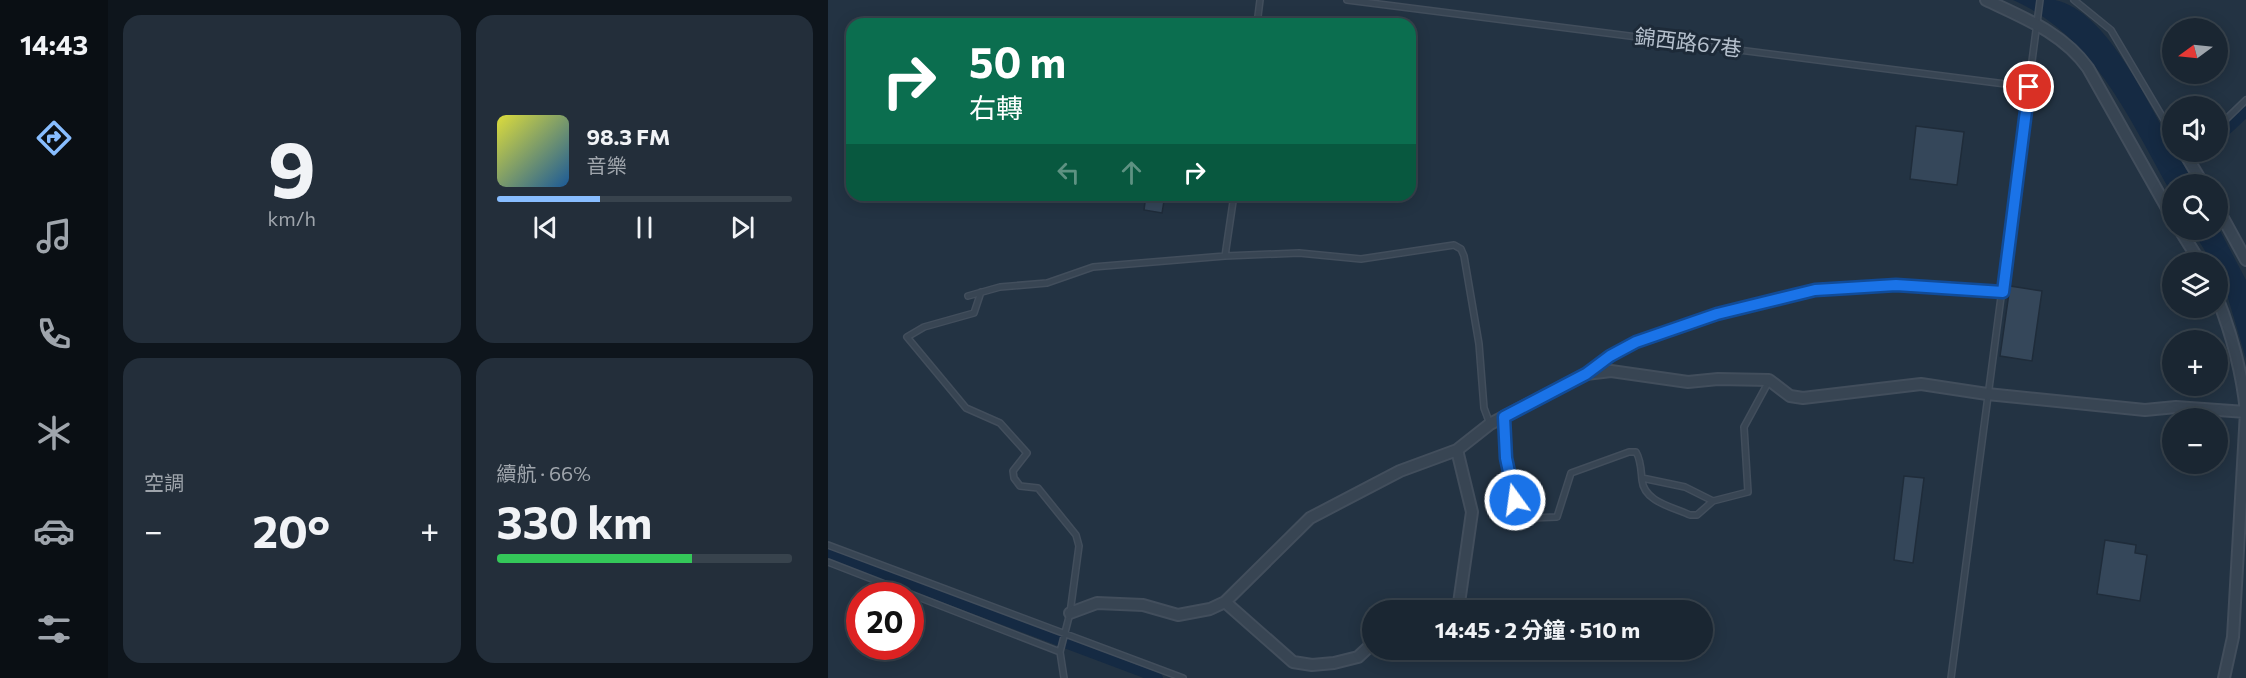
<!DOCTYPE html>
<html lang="zh-TW">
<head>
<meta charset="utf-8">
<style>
	:root { --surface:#1a2632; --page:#232e3a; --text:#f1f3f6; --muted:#9fa5ac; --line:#38434d; --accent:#88bdff }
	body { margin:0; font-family:Commissioner,"Noto Sans TC",sans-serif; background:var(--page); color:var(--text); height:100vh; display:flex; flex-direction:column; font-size:22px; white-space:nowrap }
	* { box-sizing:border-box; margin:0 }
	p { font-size:20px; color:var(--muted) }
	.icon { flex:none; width:33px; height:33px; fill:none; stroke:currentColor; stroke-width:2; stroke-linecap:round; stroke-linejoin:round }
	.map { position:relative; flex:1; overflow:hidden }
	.drawer { display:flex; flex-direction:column; gap:15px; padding:15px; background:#0e151c; width:720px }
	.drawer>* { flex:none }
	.top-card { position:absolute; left:18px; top:18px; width:570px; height:183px; border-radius:18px; box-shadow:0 3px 15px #0003,0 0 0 2px var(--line); background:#0b6e4f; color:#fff; overflow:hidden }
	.needle { width:39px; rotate:255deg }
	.tools { position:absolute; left:1334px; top:18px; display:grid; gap:12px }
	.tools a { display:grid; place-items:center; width:66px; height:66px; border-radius:50%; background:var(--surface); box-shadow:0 3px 15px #0003,0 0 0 2px var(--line); font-size:30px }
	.speed { position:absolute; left:18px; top:582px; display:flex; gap:12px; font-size:30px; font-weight:700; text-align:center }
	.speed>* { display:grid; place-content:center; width:78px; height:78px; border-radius:50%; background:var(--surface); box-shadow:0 3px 15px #0003,0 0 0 2px var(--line); line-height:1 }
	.speed .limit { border:9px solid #d22; background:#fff; color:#111 }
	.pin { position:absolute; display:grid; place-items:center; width:51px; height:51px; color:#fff; margin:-26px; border:3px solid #fff; border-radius:50%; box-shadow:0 2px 6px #0007 }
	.me { position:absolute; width:66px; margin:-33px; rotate:346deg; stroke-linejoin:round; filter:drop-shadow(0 0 4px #0008) }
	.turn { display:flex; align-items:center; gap:21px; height:126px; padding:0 24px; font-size:27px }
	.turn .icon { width:78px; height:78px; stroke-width:2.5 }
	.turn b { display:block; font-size:42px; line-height:51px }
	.lanes { display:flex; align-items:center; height:57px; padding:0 24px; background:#0003; justify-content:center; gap:30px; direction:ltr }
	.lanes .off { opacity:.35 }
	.big { font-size:45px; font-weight:700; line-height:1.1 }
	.drawer .widget { flex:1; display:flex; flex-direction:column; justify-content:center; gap:9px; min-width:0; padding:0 21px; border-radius:18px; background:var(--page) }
	.drawer .dial { align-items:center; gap:0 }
	.dial b { font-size:78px; line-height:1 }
	.song { display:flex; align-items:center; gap:18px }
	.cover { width:72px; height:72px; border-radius:9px; background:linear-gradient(135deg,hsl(60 70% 55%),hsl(210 70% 35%)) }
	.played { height:6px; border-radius:3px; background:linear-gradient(90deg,var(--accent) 35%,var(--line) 35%) }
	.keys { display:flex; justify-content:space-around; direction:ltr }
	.heat { display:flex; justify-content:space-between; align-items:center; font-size:33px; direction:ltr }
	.charge { height:9px; border-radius:4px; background:linear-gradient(90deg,#34c759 66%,var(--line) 0) }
	.drawer .tiles { flex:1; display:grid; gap:15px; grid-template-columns:repeat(2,1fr) }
	.trip { position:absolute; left:534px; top:600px; width:351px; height:60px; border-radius:30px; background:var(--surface); box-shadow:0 3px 15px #0003,0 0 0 2px var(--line); font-weight:700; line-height:60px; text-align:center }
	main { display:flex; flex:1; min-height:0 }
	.menu { display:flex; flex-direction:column; width:108px; justify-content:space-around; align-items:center; background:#0a0f14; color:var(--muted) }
	.menu .icon { width:42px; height:42px }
	.menu .on { color:var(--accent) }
	.menu b { font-size:27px; color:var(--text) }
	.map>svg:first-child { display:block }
</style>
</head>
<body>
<main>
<nav class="menu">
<b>14:43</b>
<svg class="icon on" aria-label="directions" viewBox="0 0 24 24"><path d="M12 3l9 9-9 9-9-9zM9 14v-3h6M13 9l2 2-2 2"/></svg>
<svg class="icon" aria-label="music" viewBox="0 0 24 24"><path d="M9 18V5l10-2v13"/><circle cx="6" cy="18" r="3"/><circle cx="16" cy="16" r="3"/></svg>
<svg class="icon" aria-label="phone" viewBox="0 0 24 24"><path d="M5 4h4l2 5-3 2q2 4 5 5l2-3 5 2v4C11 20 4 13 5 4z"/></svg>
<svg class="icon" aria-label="climate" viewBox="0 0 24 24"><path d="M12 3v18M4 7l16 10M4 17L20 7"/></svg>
<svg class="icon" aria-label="car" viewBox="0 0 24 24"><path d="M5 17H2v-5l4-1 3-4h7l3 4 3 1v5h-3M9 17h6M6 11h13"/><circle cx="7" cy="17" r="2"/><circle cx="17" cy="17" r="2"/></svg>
<svg class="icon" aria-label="filters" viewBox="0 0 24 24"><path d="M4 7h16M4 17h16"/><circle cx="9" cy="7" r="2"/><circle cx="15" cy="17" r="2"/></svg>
</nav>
<section class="drawer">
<div class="tiles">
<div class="widget dial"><b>9</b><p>km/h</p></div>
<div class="widget">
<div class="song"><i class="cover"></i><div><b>98.3 FM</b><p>音樂</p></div></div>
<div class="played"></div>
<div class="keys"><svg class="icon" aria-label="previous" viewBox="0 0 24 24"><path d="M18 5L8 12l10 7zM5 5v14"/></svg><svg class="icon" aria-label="pause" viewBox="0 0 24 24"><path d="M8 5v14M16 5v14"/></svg><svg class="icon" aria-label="next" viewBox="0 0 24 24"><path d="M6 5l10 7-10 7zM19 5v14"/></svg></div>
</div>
<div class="widget"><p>空調</p>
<div class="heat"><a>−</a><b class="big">20°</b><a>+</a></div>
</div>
<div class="widget"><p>續航 · 66%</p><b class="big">330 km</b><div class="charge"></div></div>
</div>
</section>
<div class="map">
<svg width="1418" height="678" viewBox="0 0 1418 678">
	<rect width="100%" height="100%" fill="#233343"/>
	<path fill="#152a43" d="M1185,0C1198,0 1214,0 1227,0C1280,12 1318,101 1344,144V152H1348L1367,184H1344V194C1302,121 1267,36 1185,0Z
		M1389,225L1418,280V359L1395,281L1389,272V262H1384L1364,230H1389Z"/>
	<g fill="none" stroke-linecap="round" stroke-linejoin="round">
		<path stroke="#152a43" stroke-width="10" d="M1389,139L1418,112
			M0,554L330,678"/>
	</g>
	<path fill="#35475a" stroke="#1f2c3a" stroke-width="1.5" d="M1088,126L1136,132L1129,185L1082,179Z
		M318,195H337L334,213L316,210Z
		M1182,286L1214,291L1204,361L1172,356Z
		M1076,476L1096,478L1085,563L1066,560Z
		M1277,540L1308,545L1307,553L1319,555L1312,601L1269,594Z"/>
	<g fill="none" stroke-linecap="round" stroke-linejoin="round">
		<defs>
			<path id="service" d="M519,0L1201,87
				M1246,0L1283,30L1344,133
				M429,24L432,0
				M1389,128L1418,100
				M397,256L406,195
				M153,292L146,313L96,327L79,337L138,408L172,423L199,453L185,471L186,478L192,486L210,488L248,535L251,546L242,613L232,652L236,678
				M140,296L172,287L219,283L265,267L397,256L471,253L533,259L626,245L633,249L636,256L651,344L656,408L662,424
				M761,371C839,314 970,288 1066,285C1102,284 1139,290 1175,292
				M677,417C678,457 675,485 702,518L729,517L743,473L801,452H808C813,460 813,470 814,480C816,502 845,507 862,515H869L885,501L920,492L916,427L941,381
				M814,478L857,487L885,501
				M0,545L355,678
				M0,562L232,652
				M1123,678L1212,0"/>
			<path id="minor" d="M1158,0C1196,18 1235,33 1260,68L1344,217
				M1356,152L1375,184
				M1389,207L1418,260
				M1352,230L1372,262
				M1389,297C1404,335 1414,371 1418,412L1405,637L1396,678
				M629,450L644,512L630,610
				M397,602L465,662L484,665L506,663L530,657L544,644
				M242,613L269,603L315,605L350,615L382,609L397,602L482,518L572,471L629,450L662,424L758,374L783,371L860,382L890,379L941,380L962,396L975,398L1093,384L1159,394L1317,410L1348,407L1418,412"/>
		</defs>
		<use href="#service" stroke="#424e5c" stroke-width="8"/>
		<use href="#minor" stroke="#424e5c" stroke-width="14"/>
		<use href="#service" stroke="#384553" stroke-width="5"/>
		<use href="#minor" stroke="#384553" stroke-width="10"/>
	</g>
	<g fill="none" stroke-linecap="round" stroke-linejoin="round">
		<defs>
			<path id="route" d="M687,500L678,458L676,417L758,374L782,356L808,342L889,314L987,290L1004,289L1068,285L1175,292L1201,87"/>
		</defs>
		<use href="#route" stroke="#114b97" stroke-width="15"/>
		<use href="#route" stroke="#1a73e8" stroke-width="10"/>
	</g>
	<g text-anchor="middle" stroke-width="6" stroke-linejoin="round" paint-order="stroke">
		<g font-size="21" fill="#b5c0cd" stroke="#1d2a38">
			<text transform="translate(860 43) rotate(7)" y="7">錦西路67巷</text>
		</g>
	</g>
</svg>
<div class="tools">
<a><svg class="needle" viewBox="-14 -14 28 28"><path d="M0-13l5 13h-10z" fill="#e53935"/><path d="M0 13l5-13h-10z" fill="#9fa5ac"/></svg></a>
<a><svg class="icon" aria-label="sound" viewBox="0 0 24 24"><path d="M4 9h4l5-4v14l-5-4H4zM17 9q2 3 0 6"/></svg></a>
<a><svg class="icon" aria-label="search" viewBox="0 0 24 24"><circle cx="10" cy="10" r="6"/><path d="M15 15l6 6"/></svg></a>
<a><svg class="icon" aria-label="layers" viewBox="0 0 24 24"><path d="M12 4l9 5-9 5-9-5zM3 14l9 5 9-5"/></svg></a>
<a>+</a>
<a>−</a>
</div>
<div class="speed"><div class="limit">20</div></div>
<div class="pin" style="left:1201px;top:87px;background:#d93025"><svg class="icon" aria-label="arrive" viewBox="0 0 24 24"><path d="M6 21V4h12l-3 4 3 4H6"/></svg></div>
<svg class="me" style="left:687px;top:500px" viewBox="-20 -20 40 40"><circle r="17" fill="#1a73e8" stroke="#fff" stroke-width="3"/><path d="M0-11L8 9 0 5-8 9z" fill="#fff"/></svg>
<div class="trip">14:45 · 2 分鐘 · 510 m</div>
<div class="top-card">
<div class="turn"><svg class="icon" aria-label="right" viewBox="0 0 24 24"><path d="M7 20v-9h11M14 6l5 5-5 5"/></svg><div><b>50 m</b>右轉</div></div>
<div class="lanes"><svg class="icon off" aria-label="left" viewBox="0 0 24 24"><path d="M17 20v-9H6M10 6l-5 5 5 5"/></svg><svg class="icon off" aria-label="ahead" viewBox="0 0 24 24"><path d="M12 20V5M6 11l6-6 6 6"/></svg><svg class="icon" aria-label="right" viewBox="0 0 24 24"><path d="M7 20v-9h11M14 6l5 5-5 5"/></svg></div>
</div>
</div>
</main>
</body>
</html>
